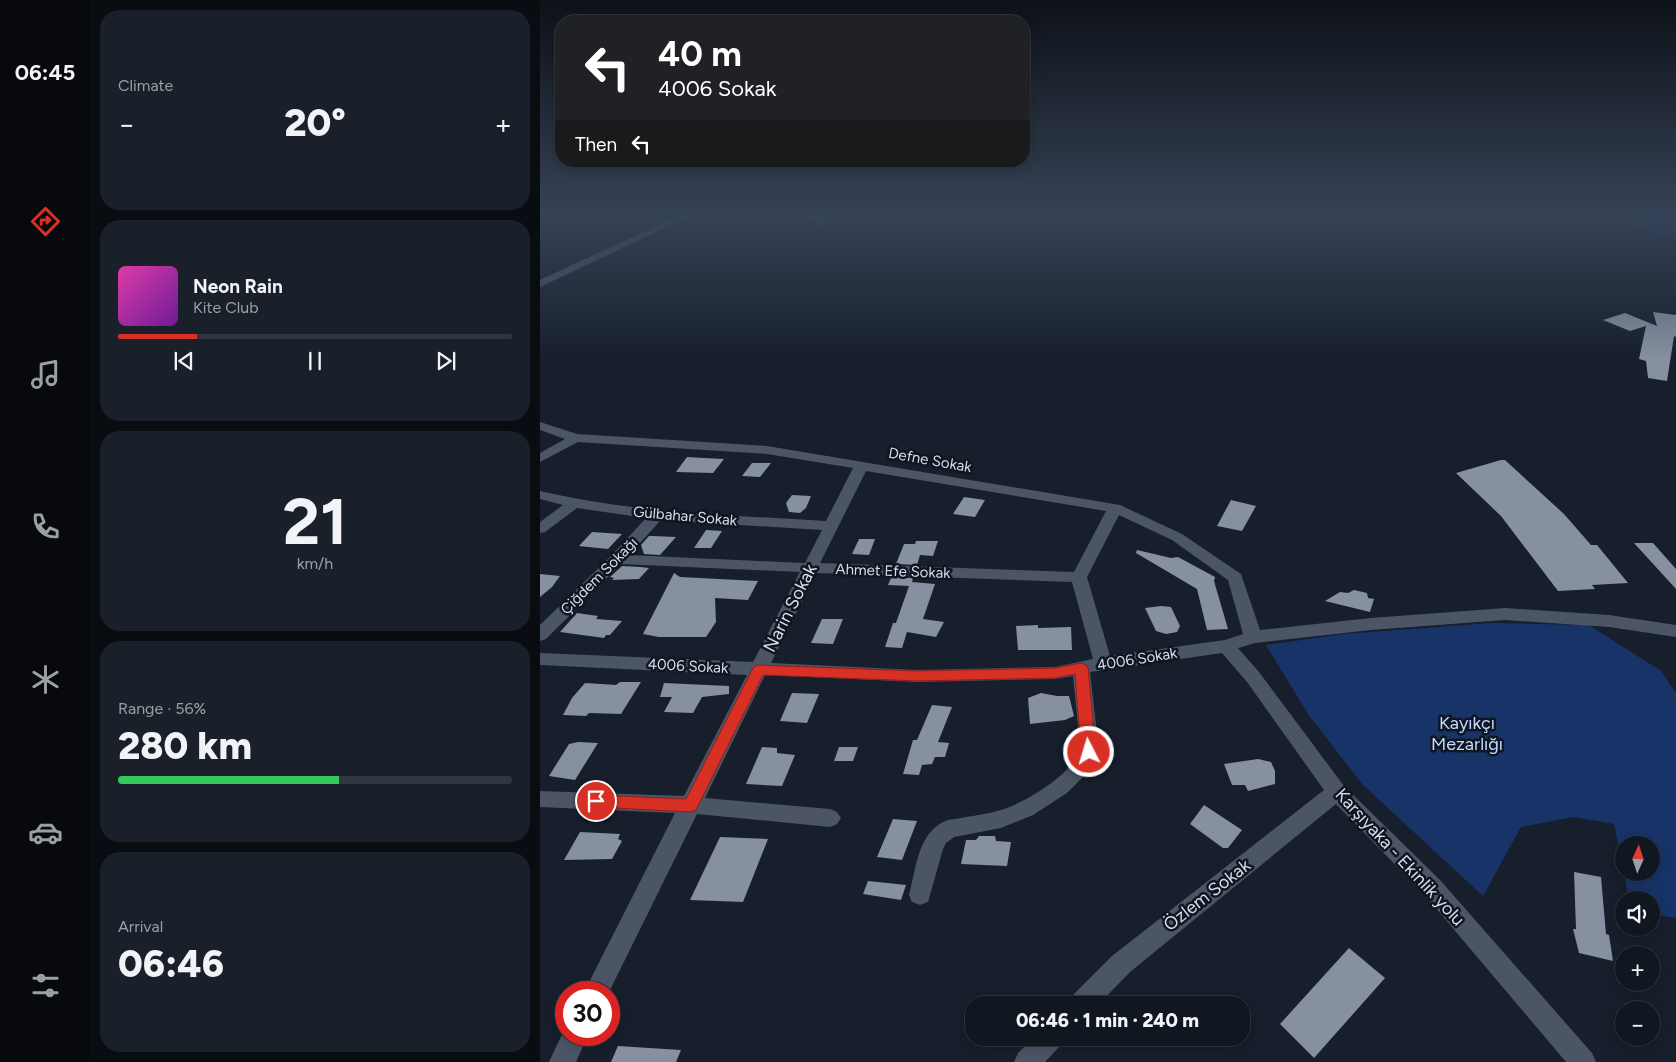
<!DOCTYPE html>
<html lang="en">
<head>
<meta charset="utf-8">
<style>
	:root { --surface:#111721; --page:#1a202a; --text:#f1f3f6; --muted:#9c9fa5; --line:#30363f; --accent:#d93025 }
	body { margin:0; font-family:Figtree,sans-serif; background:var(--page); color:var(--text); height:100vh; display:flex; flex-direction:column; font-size:19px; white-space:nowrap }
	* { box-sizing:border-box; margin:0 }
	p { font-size:16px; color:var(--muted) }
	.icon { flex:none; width:28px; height:28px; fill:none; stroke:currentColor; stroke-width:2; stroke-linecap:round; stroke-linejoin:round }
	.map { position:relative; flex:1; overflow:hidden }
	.panel { display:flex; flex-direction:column; gap:10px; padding:10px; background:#090d12; width:450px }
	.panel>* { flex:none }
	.hud { position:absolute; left:15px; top:15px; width:475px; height:152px; border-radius:20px; box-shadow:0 2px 12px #0003,0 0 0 1px var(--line); background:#202124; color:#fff; overflow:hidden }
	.needle { width:32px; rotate:3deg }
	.fabs { position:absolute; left:1075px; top:836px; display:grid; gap:10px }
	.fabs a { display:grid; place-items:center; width:45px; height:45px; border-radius:50%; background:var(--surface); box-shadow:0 2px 12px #0003,0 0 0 1px var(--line); font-size:25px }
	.speed { position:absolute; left:15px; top:981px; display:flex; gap:10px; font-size:25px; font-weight:700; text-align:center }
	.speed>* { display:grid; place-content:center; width:65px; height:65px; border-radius:50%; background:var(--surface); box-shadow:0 2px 12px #0003,0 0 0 1px var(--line); line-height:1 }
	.speed .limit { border:8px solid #d22; background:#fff; color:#111 }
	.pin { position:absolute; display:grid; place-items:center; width:42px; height:42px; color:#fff; margin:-21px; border:2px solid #fff; border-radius:50%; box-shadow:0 1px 5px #0007 }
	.me { position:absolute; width:55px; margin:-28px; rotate:355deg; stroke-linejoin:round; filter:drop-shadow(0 0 4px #0008) }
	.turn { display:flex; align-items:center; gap:18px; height:105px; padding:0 20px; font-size:22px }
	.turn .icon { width:65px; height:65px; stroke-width:2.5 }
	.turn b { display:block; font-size:35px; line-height:42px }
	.then { display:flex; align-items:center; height:48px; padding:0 20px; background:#0003; gap:10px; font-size:19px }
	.big { font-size:38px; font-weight:800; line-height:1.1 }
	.panel .tile { flex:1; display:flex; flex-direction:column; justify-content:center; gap:8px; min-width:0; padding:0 18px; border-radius:20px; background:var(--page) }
	.panel .dial { align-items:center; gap:0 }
	.dial b { font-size:65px; line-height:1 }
	.song { display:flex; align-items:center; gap:15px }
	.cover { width:60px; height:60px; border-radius:8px; background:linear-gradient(135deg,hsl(320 70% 55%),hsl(280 70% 35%)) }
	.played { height:5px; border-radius:2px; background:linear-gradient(90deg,var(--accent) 20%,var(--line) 20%) }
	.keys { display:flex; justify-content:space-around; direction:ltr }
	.heat { display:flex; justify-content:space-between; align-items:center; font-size:28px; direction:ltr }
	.charge { height:8px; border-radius:4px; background:linear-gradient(90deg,#34c759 56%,var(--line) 0) }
	.trip { position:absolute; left:425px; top:996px; width:285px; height:50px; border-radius:20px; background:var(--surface); box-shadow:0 2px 12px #0003,0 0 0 1px var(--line); font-weight:800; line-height:50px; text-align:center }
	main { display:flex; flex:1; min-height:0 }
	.tab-bar { display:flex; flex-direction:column; width:90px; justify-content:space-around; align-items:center; background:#07090d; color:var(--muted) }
	.tab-bar .icon { width:35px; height:35px }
	.tab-bar .on { color:var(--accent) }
	.tab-bar b { font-size:22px; color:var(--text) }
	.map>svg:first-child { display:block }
</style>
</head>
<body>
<main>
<nav class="tab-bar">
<b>06:45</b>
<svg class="icon on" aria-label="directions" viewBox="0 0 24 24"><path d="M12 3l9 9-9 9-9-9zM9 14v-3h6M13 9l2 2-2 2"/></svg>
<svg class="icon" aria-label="music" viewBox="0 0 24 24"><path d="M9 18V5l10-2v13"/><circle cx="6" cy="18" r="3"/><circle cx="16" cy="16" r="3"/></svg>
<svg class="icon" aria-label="phone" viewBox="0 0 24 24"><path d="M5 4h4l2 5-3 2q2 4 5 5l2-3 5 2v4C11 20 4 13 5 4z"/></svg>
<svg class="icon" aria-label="climate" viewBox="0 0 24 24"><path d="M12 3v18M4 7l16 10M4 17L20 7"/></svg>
<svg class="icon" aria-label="car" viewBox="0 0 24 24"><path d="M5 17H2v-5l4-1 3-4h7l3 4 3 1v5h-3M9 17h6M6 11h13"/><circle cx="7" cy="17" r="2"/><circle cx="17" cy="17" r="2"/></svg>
<svg class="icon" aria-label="filters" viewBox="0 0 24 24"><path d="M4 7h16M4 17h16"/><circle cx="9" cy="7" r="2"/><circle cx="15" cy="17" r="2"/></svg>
</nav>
<section class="panel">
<div class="tile"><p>Climate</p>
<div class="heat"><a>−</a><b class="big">20°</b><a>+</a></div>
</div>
<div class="tile">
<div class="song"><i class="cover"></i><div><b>Neon Rain</b><p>Kite Club</p></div></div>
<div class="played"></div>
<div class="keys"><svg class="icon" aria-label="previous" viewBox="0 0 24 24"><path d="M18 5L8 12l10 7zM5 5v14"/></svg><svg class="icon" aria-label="pause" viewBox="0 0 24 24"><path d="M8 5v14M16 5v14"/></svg><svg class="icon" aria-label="next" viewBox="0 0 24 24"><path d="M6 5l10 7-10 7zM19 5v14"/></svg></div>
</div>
<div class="tile dial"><b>21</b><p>km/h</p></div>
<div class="tile"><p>Range · 56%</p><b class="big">280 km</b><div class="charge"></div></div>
<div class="tile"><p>Arrival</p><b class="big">06:46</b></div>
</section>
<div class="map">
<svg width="1136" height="1062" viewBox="0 0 1136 1062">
	<rect width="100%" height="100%" fill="#171f2c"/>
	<path fill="#173368" d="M1114,212H1136V234L1122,235L1090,224L1103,216Z
		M952,623L1049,625L1121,671L1136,693V918L1111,914V900H1089L1084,872H1111V845H1084V872L1074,824L1033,817L981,827L943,896L822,784L768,714L726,645L803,634Z"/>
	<path fill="#8690a1" d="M1113,312L1136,315V337L1134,336L1127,381L1108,378L1106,361L1099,359L1106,326L1090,331L1063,320L1085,313L1117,326Z
		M147,457L164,458L184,459L173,473L136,472Z
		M961,460H965L1024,514L1051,545H1057L1088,583L1052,585L1055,589L1018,591L961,516L916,473Z
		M212,463H231L220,477L202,476Z
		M252,495L271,496L266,508L260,513L249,512L246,503Z
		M424,497L445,500L435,517L413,514Z
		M691,500L716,506L702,531L677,526Z
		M166,530L182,531L171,548H154Z
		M52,532L82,534L68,549L39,546Z
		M109,536H113L136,537L120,555L104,554L101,545Z
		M319,539H335L329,555L312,554Z
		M376,541H398L393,556L380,555L377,565L356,564L364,544H375Z
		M1094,543H1113L1136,569V589Z
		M597,550L631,558L638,557L675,577L674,581L688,629L667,630L657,589L596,553Z
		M82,566L100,567L109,568L99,579L72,580L74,578L70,577Z
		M134,573L140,577L218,581L208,600L175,598L176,622L166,637H119L103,634Z
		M0,574L20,576L12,587L0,597Z
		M351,578H373L372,582L395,584L383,619L404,622L396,637L367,632L362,648L345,647L353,623H356L369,586L348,585Z
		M814,590L827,593L828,598L834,599L830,612L785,601L800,592L808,593Z
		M621,606L631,607L640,626L637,632L626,634L616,631L605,608Z
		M37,613L58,616L56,619L82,621L70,635H66L64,638L20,632Z
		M282,619H303L293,644L271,643Z
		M498,625V628L531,627L532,650H478L476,626Z
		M80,682H101L81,714L49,713L46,716L23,715L32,698L45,683L76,685Z
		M124,683L189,686V694L162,697L153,713L124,712L132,697H120Z
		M252,693L279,694L267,723L240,721Z
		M501,693L517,696H529L534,716L525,720L490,724L488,698Z
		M392,705L412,707L398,742L409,743L405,757H395L392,764L382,765L379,775L363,774L373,740H377Z
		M38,742L58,743L35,780L9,776L29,744Z
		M222,747L237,748V753L255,755L242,786L206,784Z
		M299,747H318L313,761H294Z
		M718,759L731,762L735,771V784L708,791L705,785H692L684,764Z
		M664,805L702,830L688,848H683L650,824Z
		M353,819L377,821L362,860L337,857Z
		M40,832L80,834L78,839L82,841L72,859L24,860Z
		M439,836H455L456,841L471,842L467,866L421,864L426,840H436Z
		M180,837L228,839L203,902L150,900Z
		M1034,872L1061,877L1066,934L1069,935L1073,961L1039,953L1033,929H1036Z
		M328,881L366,885L361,900L323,894Z
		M809,948L845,978L774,1058L740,1024Z
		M78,1046L141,1050L136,1062H71Z"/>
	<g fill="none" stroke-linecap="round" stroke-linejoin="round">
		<path fill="#4c5565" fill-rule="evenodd" d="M146,212H158L0,287V280Z
			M265,212H274L286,224L279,226Z
			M0,422L37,434L227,446L580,505L642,534L701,574L720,630L831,618L965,608L1069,615L1136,625V637L1069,627L965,620L831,630L715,643L698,648L719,672L804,786L900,880L1052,1053L1056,1062H1026L884,894L796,804L590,972L558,1005H528L532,996L572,956L784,790L707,682L682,653L550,672L559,752L543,777L527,793L493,815L461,828L414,837L406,843L403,849L388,902L380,905L372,902L369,895C376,869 378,830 408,820C425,817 444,815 461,810C484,803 530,776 539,752C541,745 534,688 533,676L515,679L378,682L225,675L165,798L290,809L297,812L301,818L297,824L290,827L157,814L69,992H44L135,813L0,807V791L144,796L207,675L0,665V653L213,662L260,572L81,564L6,639L0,641V625L71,556L106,518L37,508L5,532L0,533V522L23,505L0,499V491C94,513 190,515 286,521L313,468L227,454L38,442L0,462V453L25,439L0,430ZM326,471L566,511L534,572L280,563ZM579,515L632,540L688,580L703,634L685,640L570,656L547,577ZM121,520L282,530L265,563L89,555ZM276,573L532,582L553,659L515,667L378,670L231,663Z
			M26,1026V1035H48L36,1062H9Z
			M493,1038H523L519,1047L505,1062H474L478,1053Z"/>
	</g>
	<linearGradient id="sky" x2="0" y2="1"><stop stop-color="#0d1118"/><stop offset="0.59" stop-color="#364256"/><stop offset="1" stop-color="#364256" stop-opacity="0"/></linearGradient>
	<rect width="1136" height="361" fill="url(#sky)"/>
	<path fill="#d93025" stroke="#8d1f18" d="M541,663L546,665L548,668L556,752L554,756L549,758L543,756L541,752L535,674L515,678L378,681L223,675L156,810L150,812L56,807L51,806L48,801L51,797L56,795L146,799L212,670L214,667L218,665L378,671L515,668Z"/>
	<g text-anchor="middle" stroke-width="5" stroke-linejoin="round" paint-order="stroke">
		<g font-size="15" fill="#d8dde6" stroke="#0e1622">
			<text transform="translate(390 460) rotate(10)" y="5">Defne Sokak</text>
			<text transform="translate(145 516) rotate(5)" y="5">Gülbahar Sokak</text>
			<text transform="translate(353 571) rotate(2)" y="5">Ahmet Efe Sokak</text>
			<text transform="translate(59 576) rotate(-45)" y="5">Çiğdem Sokağı</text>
			<text transform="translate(597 659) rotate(-9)" y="5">4006 Sokak</text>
			<text transform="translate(148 666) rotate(3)" y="5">4006 Sokak</text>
		</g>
		<g font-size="18" fill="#d8dde6" stroke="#0e1622">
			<text transform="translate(250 608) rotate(-63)" y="6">Narin Sokak</text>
			<text transform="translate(860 857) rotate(47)" y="6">Karşıyaka - Ekinlik yolu</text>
			<text transform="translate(667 895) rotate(-38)" y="6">Özlem Sokak</text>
		</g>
		<g font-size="18" fill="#c4d9fd" stroke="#0e1622">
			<text x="927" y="729">Kayıkçı<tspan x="927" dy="21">Mezarlığı</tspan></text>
		</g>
	</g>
</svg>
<div class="fabs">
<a><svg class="needle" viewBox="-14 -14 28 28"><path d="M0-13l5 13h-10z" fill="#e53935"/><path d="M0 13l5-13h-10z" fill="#9c9fa5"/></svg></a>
<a><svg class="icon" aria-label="sound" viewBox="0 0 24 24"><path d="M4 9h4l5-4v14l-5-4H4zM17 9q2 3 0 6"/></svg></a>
<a>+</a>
<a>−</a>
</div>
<div class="speed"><div class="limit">30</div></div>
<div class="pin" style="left:56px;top:801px;background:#d93025"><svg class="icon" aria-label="arrive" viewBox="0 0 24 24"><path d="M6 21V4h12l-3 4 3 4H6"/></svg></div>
<svg class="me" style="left:549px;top:752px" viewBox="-20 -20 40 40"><circle r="17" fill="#d93025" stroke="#fff" stroke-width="3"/><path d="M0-11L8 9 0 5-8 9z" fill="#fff"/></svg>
<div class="trip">06:46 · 1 min · 240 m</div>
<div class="hud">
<div class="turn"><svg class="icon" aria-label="left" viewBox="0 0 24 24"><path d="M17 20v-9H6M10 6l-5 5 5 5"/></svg><div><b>40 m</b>4006 Sokak</div></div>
<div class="then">Then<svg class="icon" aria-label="left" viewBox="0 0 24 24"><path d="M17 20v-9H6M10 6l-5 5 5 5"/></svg></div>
</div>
</div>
</main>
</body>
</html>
